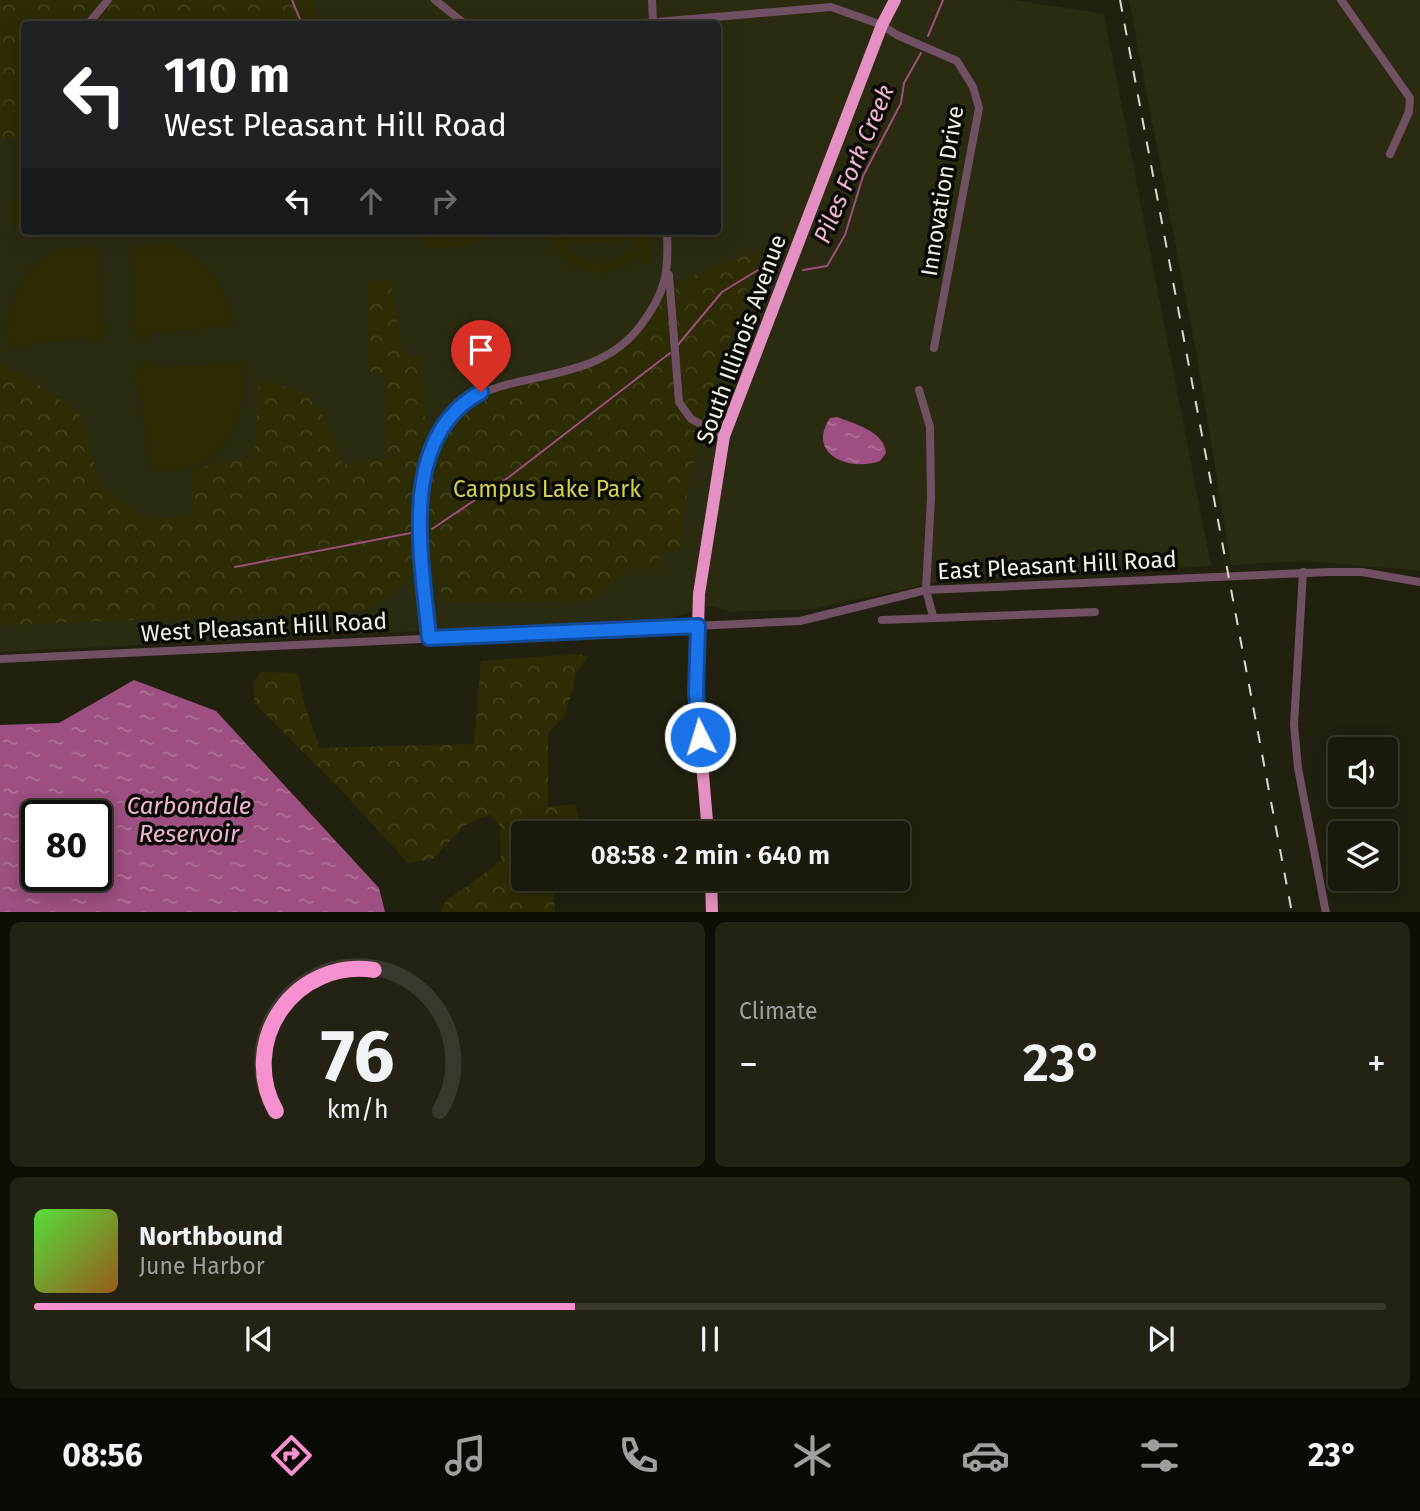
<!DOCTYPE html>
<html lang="en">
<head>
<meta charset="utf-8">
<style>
	:root { --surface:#1a190b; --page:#232214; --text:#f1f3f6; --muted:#9fa09d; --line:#38382c; --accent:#f690cf }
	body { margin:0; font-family:"Fira Sans",sans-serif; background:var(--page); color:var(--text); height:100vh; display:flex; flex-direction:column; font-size:26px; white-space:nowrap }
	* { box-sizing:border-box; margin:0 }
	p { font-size:23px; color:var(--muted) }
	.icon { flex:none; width:38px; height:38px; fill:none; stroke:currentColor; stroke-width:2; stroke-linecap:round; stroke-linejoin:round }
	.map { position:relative; height:912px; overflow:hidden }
	.side { display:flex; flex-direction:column; gap:10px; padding:10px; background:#0e0e06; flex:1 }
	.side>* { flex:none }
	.hud { position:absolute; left:21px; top:21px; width:700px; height:214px; border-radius:7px; box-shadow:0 4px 18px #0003,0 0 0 2px var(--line); background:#202124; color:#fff; overflow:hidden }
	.tools { position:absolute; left:1328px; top:737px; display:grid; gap:14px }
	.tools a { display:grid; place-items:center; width:70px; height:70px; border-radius:7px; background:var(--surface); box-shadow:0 4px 18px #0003,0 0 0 2px var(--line); font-size:35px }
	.speed { position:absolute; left:21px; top:800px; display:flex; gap:14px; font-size:35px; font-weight:700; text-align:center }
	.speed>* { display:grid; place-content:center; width:91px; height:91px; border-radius:50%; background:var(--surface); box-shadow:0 4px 18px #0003,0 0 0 2px var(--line); line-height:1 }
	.speed .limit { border:4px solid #111; border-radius:10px; background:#fff; color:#111 }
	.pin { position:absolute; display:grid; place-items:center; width:60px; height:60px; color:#fff; margin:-72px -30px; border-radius:50% 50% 50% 0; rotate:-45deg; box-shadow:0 0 7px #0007 }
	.pin .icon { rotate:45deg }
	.me { position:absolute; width:77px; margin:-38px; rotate:355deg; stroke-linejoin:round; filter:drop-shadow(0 0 5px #0008) }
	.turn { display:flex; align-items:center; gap:24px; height:147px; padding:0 28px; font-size:32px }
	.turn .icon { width:91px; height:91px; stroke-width:2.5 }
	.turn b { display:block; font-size:49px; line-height:60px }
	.lanes { display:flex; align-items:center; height:66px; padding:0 28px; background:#0003; justify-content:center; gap:35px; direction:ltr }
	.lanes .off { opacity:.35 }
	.big { font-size:52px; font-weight:600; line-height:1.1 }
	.side .tile { flex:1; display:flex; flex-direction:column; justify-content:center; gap:10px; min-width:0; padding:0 24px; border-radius:10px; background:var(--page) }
	.side .dial { align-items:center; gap:0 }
	.dial svg { height:182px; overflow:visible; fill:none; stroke:var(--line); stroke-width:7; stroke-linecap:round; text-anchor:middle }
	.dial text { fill:var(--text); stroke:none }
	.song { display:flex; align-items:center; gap:21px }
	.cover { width:84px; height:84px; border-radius:10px; background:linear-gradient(135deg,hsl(110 70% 55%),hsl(30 70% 35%)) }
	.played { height:7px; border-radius:4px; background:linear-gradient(90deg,var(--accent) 40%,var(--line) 40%) }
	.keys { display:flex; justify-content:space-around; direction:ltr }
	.heat { display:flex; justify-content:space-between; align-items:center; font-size:38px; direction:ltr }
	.side .tiles { flex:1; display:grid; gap:10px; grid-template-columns:1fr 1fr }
	.tile:last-child { grid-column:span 2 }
	.trip { position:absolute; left:511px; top:821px; width:399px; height:70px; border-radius:7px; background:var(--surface); box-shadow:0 4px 18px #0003,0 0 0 2px var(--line); font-weight:600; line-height:70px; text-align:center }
	.menu { display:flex; height:112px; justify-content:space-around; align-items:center; background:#0a0a04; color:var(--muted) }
	.menu .icon { width:49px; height:49px }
	.menu .on { color:var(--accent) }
	.menu b { font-size:32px; color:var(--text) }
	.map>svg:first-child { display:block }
</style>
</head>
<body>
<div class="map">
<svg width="1420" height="913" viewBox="0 0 1420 913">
	<defs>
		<pattern id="forest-crowns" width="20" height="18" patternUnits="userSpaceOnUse" patternTransform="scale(1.75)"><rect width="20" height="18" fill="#2d2c04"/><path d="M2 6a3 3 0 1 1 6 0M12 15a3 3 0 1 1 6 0" fill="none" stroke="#42411c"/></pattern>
		<pattern id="water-ripples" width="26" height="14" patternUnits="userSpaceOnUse" patternTransform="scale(1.75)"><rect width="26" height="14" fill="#9c4f80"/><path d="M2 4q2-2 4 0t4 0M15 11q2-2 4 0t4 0" fill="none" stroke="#af7198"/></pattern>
	</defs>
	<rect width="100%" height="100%" fill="#22210f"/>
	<path fill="#2b2b11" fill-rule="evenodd" d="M0,0H1014L1104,14L1211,566L942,581L813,609L731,612L713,606L667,619L0,652ZM24,24H718V231H24Z
		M1129,0H1420V571L1307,561L1231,565L1197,357Z"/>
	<path fill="#2d2c04" d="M422,231H498C476,245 453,249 427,247Z
		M551,231H560C570,275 630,275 639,231H649L651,263H642L641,251C614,285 559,278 551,231Z
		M565,231H635V240L566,245Z
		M169,243C207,260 226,285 233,325L151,333L146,339L136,335L130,324L135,320L131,246Z
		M98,247L100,321L107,327L102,338L95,339L92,343L87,337L10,347C0,312 24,262 59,250C70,247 86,248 98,247Z
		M152,361L156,367L241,363C255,419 212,485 150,468L139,386L134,382L137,370Z"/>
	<path fill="url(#forest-crowns)" d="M0,0H314L318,24H24V137L0,139Z
		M24,201V226L12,224L10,202Z
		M762,251L716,376L690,474L679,550L659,553V569L629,567L591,601L445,603L432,563L366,611L0,625V364L39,385L80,414L100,485L145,519L193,516L191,469L254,457L259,380C321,393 323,409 343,465L387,459L385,376L367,371V281H391L402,352L420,358L427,436L435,439L468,399L553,376L631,339L670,287L722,263Z
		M576,654L589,656L575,674L574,688L563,718L548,733V807L575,804L579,824L575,833H523V878L553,879L555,912H441L445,902L501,861L500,826L490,814L464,826L433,859L408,863L339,788L255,704L253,683L261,672L298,673L304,703L320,748L474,744L481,661Z"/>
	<path fill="url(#water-ripples)" fill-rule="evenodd" d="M837,417C855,424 884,431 886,453L880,461C849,472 806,454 830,418Z
		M134,680L216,711L379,888L385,912H0V725L59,723ZM37,816H96V875H37Z"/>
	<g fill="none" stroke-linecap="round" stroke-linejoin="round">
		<path stroke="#9c4f80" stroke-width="2" d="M292,0L302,24
			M928,36L943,0
			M803,270L827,266L845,235L863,176L901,103L904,83L921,53
			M677,346L722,292L758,270
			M432,529L509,477L670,353
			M235,567L411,533"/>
		<path stroke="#715063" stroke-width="8" d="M435,0L465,24
			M652,0L653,24
			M1341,0L1410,98L1409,112L1390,154
			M88,24L108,0
			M633,24L831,7L882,25L897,35L957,61L973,87L979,108L934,348
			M669,275L679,402L691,419L724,436
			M919,390L930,427L931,498L926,590L933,616
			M1303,572L1294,725L1298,768L1326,913
			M882,620L1095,612
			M429,638C424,581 413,518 426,462C452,348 582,406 641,325C666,292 669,272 667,231
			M0,659L800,621L926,590L1328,572H1362L1420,582"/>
		<path stroke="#e490c2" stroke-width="12" d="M708,833L696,692L699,594L724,436L882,25L895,0
			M711,878L712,913"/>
		<path stroke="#dadacd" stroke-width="2" stroke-dasharray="12 12" stroke-linecap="butt" d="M1120,0L1292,913"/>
	</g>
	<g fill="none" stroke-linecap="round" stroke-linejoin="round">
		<defs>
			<path id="route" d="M481,392C396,438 422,558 429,638L698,626L696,692L700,737"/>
		</defs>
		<use href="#route" stroke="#114b97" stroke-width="18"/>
		<use href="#route" stroke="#1a73e8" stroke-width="12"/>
	</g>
	<g text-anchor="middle" stroke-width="7" stroke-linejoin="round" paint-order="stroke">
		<g font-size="23" fill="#f1f1e5" stroke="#0a0a04">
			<text transform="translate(942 191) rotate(-81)" y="8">Innovation Drive</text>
			<text transform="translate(741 339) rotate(-70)" y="8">South Illinois Avenue</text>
			<text transform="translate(1057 565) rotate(-3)" y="8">East Pleasant Hill Road</text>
			<text transform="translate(264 627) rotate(-3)" y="8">West Pleasant Hill Road</text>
		</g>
		<g font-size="23" fill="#d5d150" stroke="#0a0a04">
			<text x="547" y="497">Campus Lake Park</text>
		</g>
		<g font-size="24" font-style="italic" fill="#f3b3d8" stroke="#0a0a04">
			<text transform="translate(854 164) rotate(-67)" y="8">Piles Fork Creek</text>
			<text x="189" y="814">Carbondale<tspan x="189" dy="28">Reservoir</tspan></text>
		</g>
	</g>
</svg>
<div class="tools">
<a><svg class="icon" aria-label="sound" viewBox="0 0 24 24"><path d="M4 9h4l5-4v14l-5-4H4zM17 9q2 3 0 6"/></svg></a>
<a><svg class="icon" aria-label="layers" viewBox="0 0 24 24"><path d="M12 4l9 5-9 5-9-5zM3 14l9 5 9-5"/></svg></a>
</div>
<div class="speed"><div class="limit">80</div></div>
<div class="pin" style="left:481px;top:392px;background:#d93025"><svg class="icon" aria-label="arrive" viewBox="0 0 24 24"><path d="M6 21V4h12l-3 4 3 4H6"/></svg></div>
<svg class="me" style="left:700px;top:737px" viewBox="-20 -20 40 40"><circle r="17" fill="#1a73e8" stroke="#fff" stroke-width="3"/><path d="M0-11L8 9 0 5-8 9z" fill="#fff"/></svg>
<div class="trip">08:58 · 2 min · 640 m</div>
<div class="hud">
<div class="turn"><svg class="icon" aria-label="left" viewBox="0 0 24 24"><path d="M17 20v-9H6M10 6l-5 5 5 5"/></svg><div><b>110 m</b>West Pleasant Hill Road</div></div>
<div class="lanes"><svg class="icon" aria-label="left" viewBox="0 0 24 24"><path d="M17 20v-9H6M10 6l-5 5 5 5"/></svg><svg class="icon off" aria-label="ahead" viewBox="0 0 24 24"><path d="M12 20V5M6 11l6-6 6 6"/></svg><svg class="icon off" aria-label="right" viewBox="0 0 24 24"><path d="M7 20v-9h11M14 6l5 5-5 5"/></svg></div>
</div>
</div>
<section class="side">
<div class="tiles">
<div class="tile dial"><svg viewBox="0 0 100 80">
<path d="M14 69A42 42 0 1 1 86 69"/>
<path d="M14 69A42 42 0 0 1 57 7" stroke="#f690cf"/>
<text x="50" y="56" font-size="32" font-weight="700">76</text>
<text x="50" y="72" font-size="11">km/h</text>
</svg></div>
<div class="tile"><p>Climate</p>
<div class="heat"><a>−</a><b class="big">23°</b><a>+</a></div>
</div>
<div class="tile">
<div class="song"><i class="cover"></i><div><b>Northbound</b><p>June Harbor</p></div></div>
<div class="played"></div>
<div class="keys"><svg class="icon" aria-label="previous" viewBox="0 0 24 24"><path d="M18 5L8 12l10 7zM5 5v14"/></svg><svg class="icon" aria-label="pause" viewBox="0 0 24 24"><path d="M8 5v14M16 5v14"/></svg><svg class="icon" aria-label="next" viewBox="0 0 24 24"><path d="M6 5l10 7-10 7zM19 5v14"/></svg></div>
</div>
</div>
</section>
<nav class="menu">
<b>08:56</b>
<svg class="icon on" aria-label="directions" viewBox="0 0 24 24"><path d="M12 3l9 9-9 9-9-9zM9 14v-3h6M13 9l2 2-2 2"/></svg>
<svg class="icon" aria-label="music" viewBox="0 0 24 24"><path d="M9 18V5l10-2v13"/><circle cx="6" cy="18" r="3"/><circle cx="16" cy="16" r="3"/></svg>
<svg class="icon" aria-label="phone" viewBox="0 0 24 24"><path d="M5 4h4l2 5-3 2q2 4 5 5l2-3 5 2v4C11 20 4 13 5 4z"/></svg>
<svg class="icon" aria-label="climate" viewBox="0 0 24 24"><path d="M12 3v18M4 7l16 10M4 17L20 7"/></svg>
<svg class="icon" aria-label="car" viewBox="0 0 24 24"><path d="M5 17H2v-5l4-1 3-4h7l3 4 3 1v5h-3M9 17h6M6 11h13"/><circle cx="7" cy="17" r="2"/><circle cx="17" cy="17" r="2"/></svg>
<svg class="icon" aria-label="filters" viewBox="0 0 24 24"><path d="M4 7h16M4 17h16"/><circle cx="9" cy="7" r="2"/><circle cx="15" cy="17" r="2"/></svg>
<b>23°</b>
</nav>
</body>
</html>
